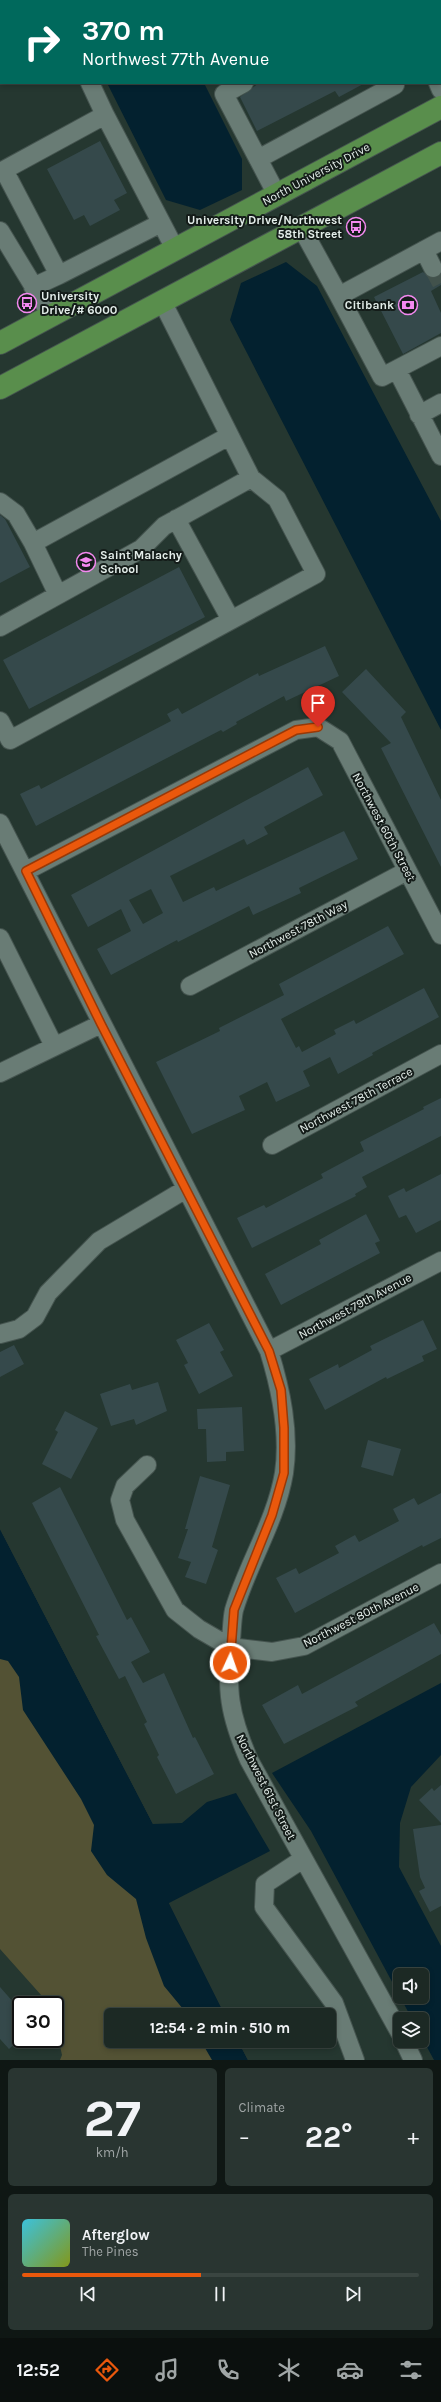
<!DOCTYPE html>
<html lang="en">
<head>
<meta charset="utf-8">
<style>
	:root { --surface:#1c2924; --page:#293531; --text:#f1f3f6; --muted:#a0a6a6; --line:#3a4541; --accent:#ea580c }
	body { margin:0; font-family:Karla,sans-serif; background:var(--page); color:var(--text); height:100vh; display:flex; flex-direction:column; font-size:15px; white-space:nowrap }
	* { box-sizing:border-box; margin:0 }
	p { font-size:13px; color:var(--muted) }
	.icon { flex:none; width:22px; height:22px; fill:none; stroke:currentColor; stroke-width:2; stroke-linecap:round; stroke-linejoin:round }
	.map { position:relative; height:2060px; overflow:hidden }
	.panel { display:flex; flex-direction:column; gap:8px; padding:8px; background:#0f1714; flex:1 }
	.panel>* { flex:none }
	.banner { position:absolute; left:0px; top:0px; width:441px; height:84px; box-shadow:0 2px 6px #0003,0 0 0 1px var(--line); background:#00695c; color:#fff; overflow:hidden }
	.controls { position:absolute; left:393px; top:1968px; display:grid; gap:8px }
	.controls a { display:grid; place-items:center; width:36px; height:36px; border-radius:6px; background:var(--surface); box-shadow:0 2px 6px #0003,0 0 0 1px var(--line); font-size:20px }
	.speed { position:absolute; left:12px; top:1996px; display:flex; gap:8px; font-size:20px; font-weight:700; text-align:center }
	.speed>* { display:grid; place-content:center; width:52px; height:52px; border-radius:50%; background:var(--surface); box-shadow:0 2px 6px #0003,0 0 0 1px var(--line); line-height:1 }
	.speed .limit { border:2px solid #111; border-radius:6px; background:#fff; color:#111 }
	.pin { position:absolute; display:grid; place-items:center; width:34px; height:34px; color:#fff; margin:-41px -17px; border-radius:50% 50% 50% 0; rotate:-45deg; box-shadow:0 0 4px #0007 }
	.pin .icon { rotate:45deg }
	.me { position:absolute; width:44px; margin:-22px; rotate:3deg; stroke-linejoin:round; filter:drop-shadow(0 0 3px #0008) }
	.turn { display:flex; align-items:center; gap:14px; height:84px; padding:0 16px; font-size:18px }
	.turn .icon { width:52px; height:52px; stroke-width:2.5 }
	.turn b { display:block; font-size:28px; line-height:34px }
	.big { font-size:30px; font-weight:700; line-height:1.1 }
	.panel .widget { flex:1; display:flex; flex-direction:column; justify-content:center; gap:6px; min-width:0; padding:0 14px; border-radius:6px; background:var(--page) }
	.panel .dial { align-items:center; gap:0 }
	.dial b { font-size:52px; line-height:1 }
	.song { display:flex; align-items:center; gap:12px }
	.cover { width:48px; height:48px; border-radius:6px; background:linear-gradient(135deg,hsl(190 70% 55%),hsl(70 70% 35%)) }
	.played { height:4px; border-radius:2px; background:linear-gradient(90deg,var(--accent) 45%,var(--line) 45%) }
	.keys { display:flex; justify-content:space-around; direction:ltr }
	.heat { display:flex; justify-content:space-between; align-items:center; font-size:22px; direction:ltr }
	.panel .tiles { flex:1; display:grid; gap:8px; grid-template-columns:1fr 1fr }
	.widget:last-child { grid-column:span 2 }
	.trip { position:absolute; left:104px; top:2008px; width:232px; height:40px; border-radius:6px; background:var(--surface); box-shadow:0 2px 6px #0003,0 0 0 1px var(--line); font-weight:700; line-height:40px; text-align:center }
	.dock { display:flex; height:64px; justify-content:space-around; align-items:center; background:#0b100e; color:var(--muted) }
	.dock .icon { width:28px; height:28px }
	.dock .on { color:var(--accent) }
	.dock b { font-size:18px; color:var(--text) }
	.map>svg:first-child { display:block }
</style>
</head>
<body>
<div class="map">
<svg width="441" height="2060" viewBox="0 0 441 2060">
	<rect width="100%" height="100%" fill="#253730"/>
	<path fill="#535234" d="M0,1529L153,1824L169,1903L225,2015H111V2041H238L248,2060H60L62,2055L55,2024V2005H50L0,1949Z"/>
	<path fill="#03212f" fill-rule="evenodd" d="M107,83H204L242,159V190L200,210L166,200Z
		M286,262L317,286L441,521V730L230,320L241,283Z
		M0,1529L153,1824L182,1823L207,1802L236,1793L270,1851L169,1903L225,2015H188L164,1986L146,1938L136,1899L107,1875L91,1851L94,1825L81,1799L23,1710L19,1677L8,1661L0,1659Z
		M441,1683V1755L411,1787L400,1823L399,1867L441,1946V2060H434L422,2038V2019H412L311,1831L272,1773ZM400,1975H422V1997H400Z
		M201,2041H238L248,2060H212Z"/>
	<path fill="#35494b" fill-rule="evenodd" d="M259,83H365L339,97L335,91L257,131L240,97Z
		M100,141L127,193L114,200L120,210L90,226L84,215L74,220L47,169Z
		M423,272L432,278L441,275V285L431,291L441,313V333L403,354L374,297Z
		M0,515L5,519L30,567L0,583Z
		M179,567L205,617L29,709L3,660Z
		M325,646L339,676L286,701L284,696L236,722L237,724L223,732L221,730L36,826L20,794L39,785L41,789L171,721L167,714L178,708L182,714L258,673L259,676Z
		M366,669L406,712L401,717L441,800V867L381,748L391,743L342,692Z
		M308,767L323,795L264,827L268,834L247,845L244,839L170,876L183,902L214,887L216,891L344,831L358,859L299,888L301,893L253,915L249,906L178,942L177,940L111,975L97,949L131,931L121,909L88,927L71,895ZM151,889L163,913L143,924L129,900Z
		M388,926L404,954L281,1019L296,1048L299,1046L302,1052L336,1034L334,1030L354,1020L356,1024L424,988L439,1017L372,1053L373,1055L338,1074L330,1057L303,1071L310,1086L276,1102L267,1082L239,1096L245,1110L192,1134L156,1062L220,1031L219,1028L284,995L279,984Z
		M441,1098V1136L362,1177L367,1187L355,1194L356,1196L252,1248L237,1218L264,1205L266,1208L323,1178L321,1174L364,1151L360,1142L424,1109L423,1107Z
		M441,1174V1220L416,1233L406,1215L399,1218L388,1196L404,1188L406,1192Z
		M366,1214L380,1241L375,1243L380,1253L281,1305L265,1274L321,1244L319,1240Z
		M423,1320L437,1349L422,1356L424,1361L387,1379L386,1377L325,1410L309,1379L338,1364L339,1368L372,1350L370,1346Z
		M209,1323L224,1350L220,1352L233,1376L199,1394L184,1365L188,1363L176,1340Z
		M14,1345L24,1364L0,1377V1352Z
		M158,1382L167,1411L136,1425L134,1419L111,1426L100,1394L130,1384L132,1390Z
		M242,1407L244,1451L226,1452V1461L207,1462L206,1429H198L197,1409Z
		M65,1411L98,1428L71,1479L42,1464L58,1432L55,1430Z
		M368,1440L401,1449L393,1476L361,1467Z
		M200,1476L230,1485L212,1547L218,1550L206,1584L185,1577L191,1562L178,1558L188,1529H185Z
		M60,1487L127,1620L131,1617L150,1652L131,1662L143,1683L164,1673L193,1738L195,1737L214,1774L176,1794L157,1757L159,1755L144,1724L147,1722L125,1676L119,1679L96,1636L99,1635L32,1503Z
		M441,1493V1538L423,1547L422,1545L295,1613L276,1578L296,1568L299,1574L339,1553L335,1546L355,1535L359,1542L399,1521L393,1509L414,1498L418,1505Z
		M434,1623L441,1635V1654L355,1702L358,1706L284,1744L262,1705L298,1685L302,1694Z
		M441,1785V1823L419,1800L432,1788L434,1791Z
		M441,1825V1906L430,1912L419,1891L425,1888L420,1877L413,1829Z
		M0,1987L21,2011V2038L9,2049L0,2039Z"/>
	<g fill="none" stroke-linecap="round" stroke-linejoin="round">
		<path stroke="#42524c" stroke-width="18" stroke-dasharray="18 9" stroke-linecap="butt" d="M433,268L441,283"/>
		<defs>
			<path id="minor" d="M49,0V1
				M246,0V1
				M397,0L398,1
				M424,0V1
				M28,1L30,0
				M316,1L318,0
				M440,35L441,37
				M0,71H1
				M90,83L105,115
				M244,83L224,94L277,195
				M438,83L441,90
				M258,159L395,85L394,83
				M301,227L339,296L441,241
				M0,231L51,315
				M424,250L433,268
				M59,275L161,223
				M33,287L59,275L4,170L105,115L175,249
				M339,296L382,377L441,346
				M397,370L441,456
				M419,415L441,403
				M0,502L16,514L33,543
				M176,519L231,620
				M58,595L33,543L229,436
				M0,627L141,549L164,526L251,478
				M0,721L10,740L316,574L277,499L251,478L162,301
				M0,823L269,1351C281,1390 290,1432 284,1473C276,1521 248,1563 234,1610C232,1619 232,1630 231,1640C226,1690 229,1714 249,1760L400,2033
				M26,871L296,730L318,727L340,741L441,935
				M0,938L54,1046
				M190,986L407,871
				M0,1073L101,1024
				M272,1145L441,1054
				M0,1334L19,1329L35,1317L48,1293L99,1241L186,1189
				M269,1351L441,1261
				M147,1465L125,1486L120,1500L125,1520L175,1610L199,1629L230,1647L272,1652L304,1646L441,1573
				M303,1859L265,1884L264,1907L334,2003L355,2060
				M404,2041L413,2060"/>
			<path id="major" d="M0,343L441,107
				M0,388L441,153"/>
		</defs>
		<use href="#minor" stroke="#45544f" stroke-width="20"/>
		<use href="#major" stroke="#45544f" stroke-width="24"/>
		<use href="#minor" stroke="#697c75" stroke-width="18"/>
		<use href="#major" stroke="#598e4c" stroke-width="22"/>
	</g>
	<g fill="none" stroke-linecap="round" stroke-linejoin="round">
		<defs>
			<path id="route" d="M230,1663L234,1610L272,1515L284,1473V1428L281,1390L269,1351L101,1024L26,871L296,730L318,727"/>
		</defs>
		<use href="#route" stroke="#983908" stroke-width="10"/>
		<use href="#route" stroke="#ea580c" stroke-width="7"/>
	</g>
	<defs>
		<symbol id="bus-ring" viewBox="-11 -11 22 22"><circle r="9.5" fill="#141c19" stroke="#f489f0" stroke-width="1.5"/><path d="M-5-6H5V4H4V6H2V4H-2V6H-4V4H-5ZM-3.5-4V0h7V-4ZM-3.5 1.2v1.5H-2V1.2ZM2 1.2v1.5H3.5V1.2Z" fill="#f489f0"/></symbol>
		<symbol id="bank-ring" viewBox="-11 -11 22 22"><circle r="9.5" fill="#141c19" stroke="#f489f0" stroke-width="1.5"/><path d="M-6-4H6V4H-6ZM0-2.3a2.3 2.3 0 1 0 0 4.6a2.3 2.3 0 1 0 0-4.6Z" fill="#f489f0"/></symbol>
		<symbol id="school-ring" viewBox="-11 -11 22 22"><circle r="9.5" fill="#141c19" stroke="#f489f0" stroke-width="1.5"/><path d="M0-5L7-2L0 1L-7-2ZM-4 1L0 2.5L4 1V4Q0 6-4 4Z" fill="#f489f0"/></symbol>
	</defs>
	<g fill-rule="evenodd">
		<use href="#bus-ring" x="345" y="216" width="22" height="22"/>
		<use href="#bus-ring" x="16" y="292" width="22" height="22"/>
		<use href="#bank-ring" x="397" y="294" width="22" height="22"/>
		<use href="#school-ring" x="75" y="551" width="22" height="22"/>
	</g>
	<g text-anchor="middle" stroke-width="4" stroke-linejoin="round" paint-order="stroke">
		<g font-size="12" fill="#e4eeea" stroke="#141c19">
			<text transform="translate(316 174) rotate(-28)" y="4">North University Drive</text>
			<text transform="translate(384 827) rotate(62)" y="4">Northwest 60th Street</text>
			<text transform="translate(298 929) rotate(-28)" y="4">Northwest 78th Way</text>
			<text transform="translate(356 1100) rotate(-28)" y="4">Northwest 78th Terrace</text>
			<text transform="translate(355 1306) rotate(-28)" y="4">Northwest 79th Avenue</text>
			<text transform="translate(361 1615) rotate(-27)" y="4">Northwest 80th Avenue</text>
			<text transform="translate(266 1787) rotate(63)" y="4">Northwest 61st Street</text>
		</g>
		<g font-size="12" font-weight="bold" fill="#e4eeea" stroke="#141c19" text-anchor="end">
			<text x="342" y="224">University Drive/Northwest<tspan x="342" dy="14">58th Street</tspan></text>
			<text x="41" y="300" text-anchor="start">University<tspan x="41" dy="14">Drive/# 6000</tspan></text>
			<text x="394" y="309">Citibank</text>
			<text x="100" y="559" text-anchor="start">Saint Malachy<tspan x="100" dy="14">School</tspan></text>
		</g>
	</g>
</svg>
<div class="controls">
<a><svg class="icon" aria-label="sound" viewBox="0 0 24 24"><path d="M4 9h4l5-4v14l-5-4H4zM17 9q2 3 0 6"/></svg></a>
<a><svg class="icon" aria-label="layers" viewBox="0 0 24 24"><path d="M12 4l9 5-9 5-9-5zM3 14l9 5 9-5"/></svg></a>
</div>
<div class="speed"><div class="limit">30</div></div>
<div class="pin" style="left:318px;top:727px;background:#d93025"><svg class="icon" aria-label="arrive" viewBox="0 0 24 24"><path d="M6 21V4h12l-3 4 3 4H6"/></svg></div>
<svg class="me" style="left:230px;top:1663px" viewBox="-20 -20 40 40"><circle r="17" fill="#ea580c" stroke="#fff" stroke-width="3"/><path d="M0-11L8 9 0 5-8 9z" fill="#fff"/></svg>
<div class="trip">12:54 · 2 min · 510 m</div>
<div class="banner">
<div class="turn"><svg class="icon" aria-label="right" viewBox="0 0 24 24"><path d="M7 20v-9h11M14 6l5 5-5 5"/></svg><div><b>370 m</b>Northwest 77th Avenue</div></div>
</div>
</div>
<section class="panel">
<div class="tiles">
<div class="widget dial"><b>27</b><p>km/h</p></div>
<div class="widget"><p>Climate</p>
<div class="heat"><a>−</a><b class="big">22°</b><a>+</a></div>
</div>
<div class="widget">
<div class="song"><i class="cover"></i><div><b>Afterglow</b><p>The Pines</p></div></div>
<div class="played"></div>
<div class="keys"><svg class="icon" aria-label="previous" viewBox="0 0 24 24"><path d="M18 5L8 12l10 7zM5 5v14"/></svg><svg class="icon" aria-label="pause" viewBox="0 0 24 24"><path d="M8 5v14M16 5v14"/></svg><svg class="icon" aria-label="next" viewBox="0 0 24 24"><path d="M6 5l10 7-10 7zM19 5v14"/></svg></div>
</div>
</div>
</section>
<nav class="dock">
<b>12:52</b>
<svg class="icon on" aria-label="directions" viewBox="0 0 24 24"><path d="M12 3l9 9-9 9-9-9zM9 14v-3h6M13 9l2 2-2 2"/></svg>
<svg class="icon" aria-label="music" viewBox="0 0 24 24"><path d="M9 18V5l10-2v13"/><circle cx="6" cy="18" r="3"/><circle cx="16" cy="16" r="3"/></svg>
<svg class="icon" aria-label="phone" viewBox="0 0 24 24"><path d="M5 4h4l2 5-3 2q2 4 5 5l2-3 5 2v4C11 20 4 13 5 4z"/></svg>
<svg class="icon" aria-label="climate" viewBox="0 0 24 24"><path d="M12 3v18M4 7l16 10M4 17L20 7"/></svg>
<svg class="icon" aria-label="car" viewBox="0 0 24 24"><path d="M5 17H2v-5l4-1 3-4h7l3 4 3 1v5h-3M9 17h6M6 11h13"/><circle cx="7" cy="17" r="2"/><circle cx="17" cy="17" r="2"/></svg>
<svg class="icon" aria-label="filters" viewBox="0 0 24 24"><path d="M4 7h16M4 17h16"/><circle cx="9" cy="7" r="2"/><circle cx="15" cy="17" r="2"/></svg>
</nav>
</body>
</html>
